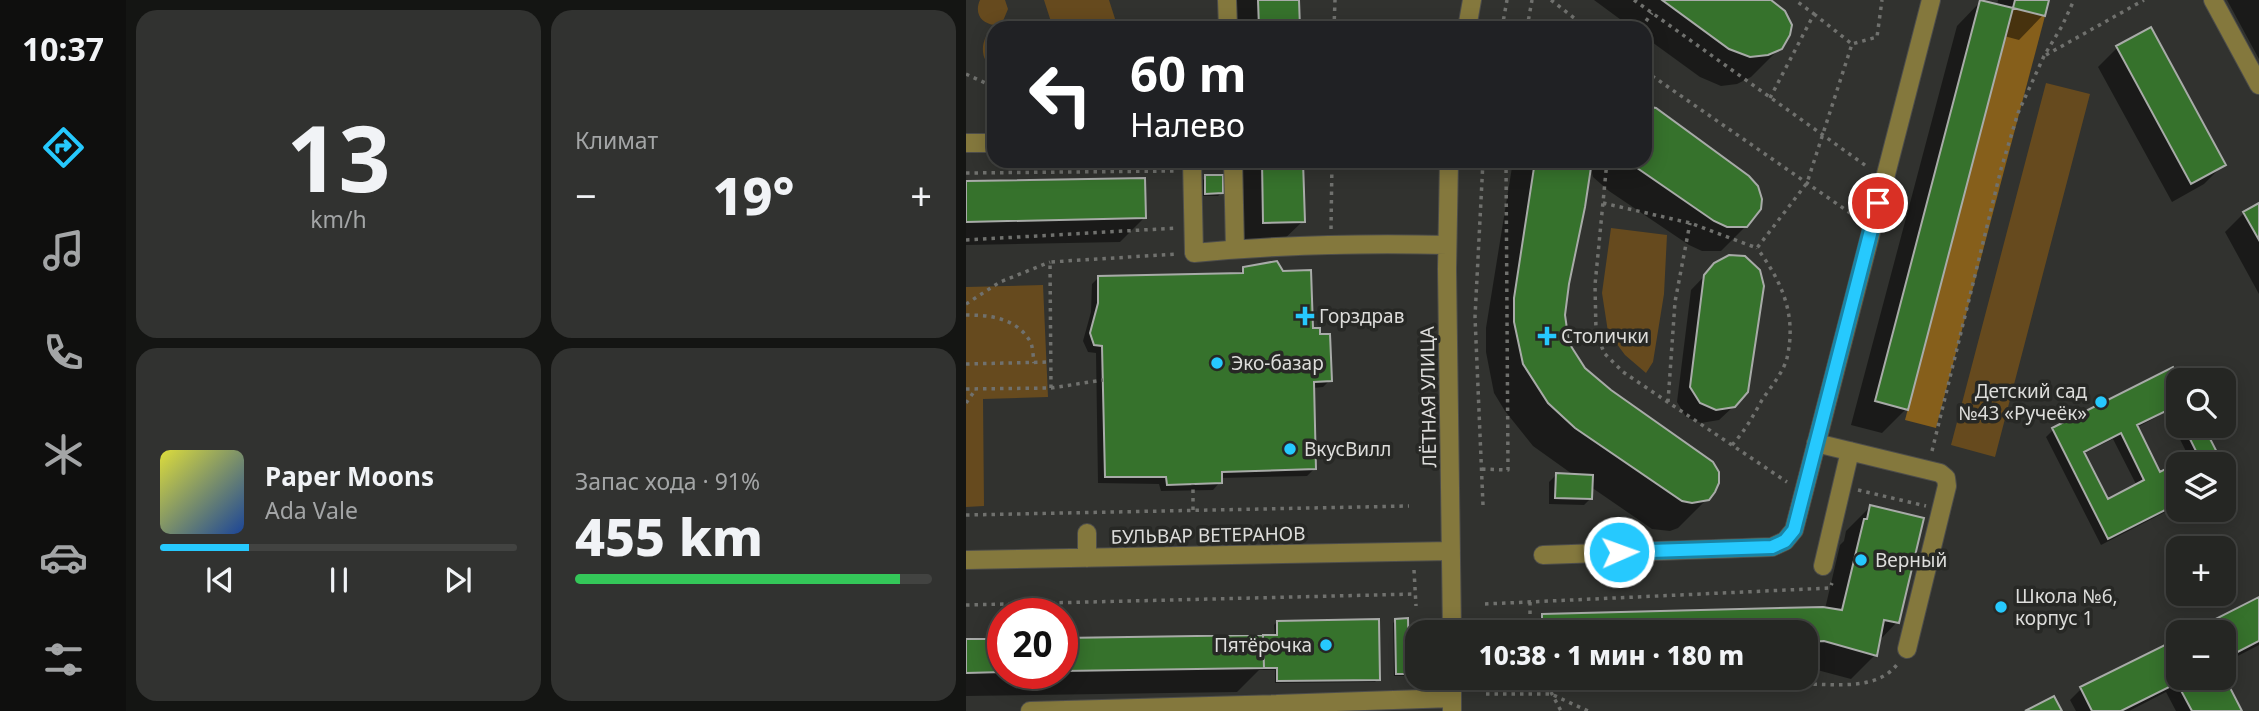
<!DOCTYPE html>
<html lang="ru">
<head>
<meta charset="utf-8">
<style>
	:root { --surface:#252623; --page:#313230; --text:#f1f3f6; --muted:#a3a5a6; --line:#424341; --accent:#26c9fe }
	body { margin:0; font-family:"Noto Sans",sans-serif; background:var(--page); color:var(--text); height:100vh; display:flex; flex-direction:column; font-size:26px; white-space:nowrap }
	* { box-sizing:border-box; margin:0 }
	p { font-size:23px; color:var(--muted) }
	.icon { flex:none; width:38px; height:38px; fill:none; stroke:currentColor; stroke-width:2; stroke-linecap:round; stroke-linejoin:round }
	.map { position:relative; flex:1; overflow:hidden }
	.details { display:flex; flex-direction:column; gap:10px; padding:10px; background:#141513; width:840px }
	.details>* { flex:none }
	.guide { position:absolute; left:21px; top:21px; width:665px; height:147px; border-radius:21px; box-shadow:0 4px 18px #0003,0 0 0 2px var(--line); background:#202124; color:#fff; overflow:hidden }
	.fabs { position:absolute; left:1200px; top:368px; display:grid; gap:14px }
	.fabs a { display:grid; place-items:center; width:70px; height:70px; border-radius:14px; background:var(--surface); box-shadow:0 4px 18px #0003,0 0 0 2px var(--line); font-size:35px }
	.speed { position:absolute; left:21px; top:598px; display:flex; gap:14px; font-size:35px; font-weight:700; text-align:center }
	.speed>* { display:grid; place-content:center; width:91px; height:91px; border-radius:50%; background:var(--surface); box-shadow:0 4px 18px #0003,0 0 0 2px var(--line); line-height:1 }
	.speed .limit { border:10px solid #d22; background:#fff; color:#111 }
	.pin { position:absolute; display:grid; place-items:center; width:60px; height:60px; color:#fff; margin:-30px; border:4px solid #fff; border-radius:50%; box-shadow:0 2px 7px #0007 }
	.me { position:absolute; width:77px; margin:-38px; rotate:88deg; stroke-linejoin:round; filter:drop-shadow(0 0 5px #0008) }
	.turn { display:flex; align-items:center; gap:24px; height:147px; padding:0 28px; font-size:32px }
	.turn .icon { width:91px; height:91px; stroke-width:2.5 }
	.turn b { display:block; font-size:49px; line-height:60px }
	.big { font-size:52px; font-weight:800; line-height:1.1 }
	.details .card { flex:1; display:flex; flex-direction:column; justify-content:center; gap:10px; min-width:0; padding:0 24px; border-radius:21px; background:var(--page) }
	.details .dial { align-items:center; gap:0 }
	.dial b { font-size:91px; line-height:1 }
	.song { display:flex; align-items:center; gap:21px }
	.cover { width:84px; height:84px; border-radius:10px; background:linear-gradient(135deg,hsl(60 70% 55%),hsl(220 70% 35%)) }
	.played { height:7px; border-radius:4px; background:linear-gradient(90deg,var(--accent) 25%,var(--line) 25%) }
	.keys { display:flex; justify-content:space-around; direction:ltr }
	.heat { display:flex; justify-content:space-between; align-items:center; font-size:38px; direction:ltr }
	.charge { height:10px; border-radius:5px; background:linear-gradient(90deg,#34c759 91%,var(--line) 0) }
	.details .tiles { flex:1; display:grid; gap:10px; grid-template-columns:repeat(2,1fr) }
	.trip { position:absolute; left:439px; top:620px; width:413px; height:70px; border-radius:21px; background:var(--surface); box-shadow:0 4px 18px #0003,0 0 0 2px var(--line); font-weight:800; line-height:70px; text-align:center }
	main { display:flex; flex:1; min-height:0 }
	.menu { display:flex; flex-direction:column; width:126px; justify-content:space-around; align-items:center; background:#0f0f0e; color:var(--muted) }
	.menu .icon { width:49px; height:49px }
	.menu .selected { color:var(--accent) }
	.menu b { font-size:32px; color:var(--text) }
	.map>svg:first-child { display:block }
</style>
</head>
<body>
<main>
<nav class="menu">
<b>10:37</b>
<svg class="icon selected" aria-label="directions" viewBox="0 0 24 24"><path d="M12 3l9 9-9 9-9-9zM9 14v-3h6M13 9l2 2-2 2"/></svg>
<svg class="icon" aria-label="music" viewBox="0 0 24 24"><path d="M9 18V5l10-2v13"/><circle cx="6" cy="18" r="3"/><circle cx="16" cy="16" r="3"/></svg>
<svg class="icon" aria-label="phone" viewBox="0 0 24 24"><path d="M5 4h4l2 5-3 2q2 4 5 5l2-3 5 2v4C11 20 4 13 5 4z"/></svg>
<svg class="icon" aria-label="climate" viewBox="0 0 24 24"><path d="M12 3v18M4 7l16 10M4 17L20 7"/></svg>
<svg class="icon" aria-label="car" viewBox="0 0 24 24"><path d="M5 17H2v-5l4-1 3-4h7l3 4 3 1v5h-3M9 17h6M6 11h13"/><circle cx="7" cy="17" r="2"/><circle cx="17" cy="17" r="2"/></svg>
<svg class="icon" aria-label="filters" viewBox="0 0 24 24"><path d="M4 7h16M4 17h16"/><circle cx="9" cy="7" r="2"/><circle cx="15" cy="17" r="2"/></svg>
</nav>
<section class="details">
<div class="tiles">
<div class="card dial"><b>13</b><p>km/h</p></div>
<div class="card"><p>Климат</p>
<div class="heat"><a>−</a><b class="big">19°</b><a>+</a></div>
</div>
<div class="card">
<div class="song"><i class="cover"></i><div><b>Paper Moons</b><p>Ada Vale</p></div></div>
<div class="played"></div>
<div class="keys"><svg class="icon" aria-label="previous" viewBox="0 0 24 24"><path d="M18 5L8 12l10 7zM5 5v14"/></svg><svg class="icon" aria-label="pause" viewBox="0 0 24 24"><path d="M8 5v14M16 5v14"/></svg><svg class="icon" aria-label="next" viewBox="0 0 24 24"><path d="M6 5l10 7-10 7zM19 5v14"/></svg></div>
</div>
<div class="card"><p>Запас хода · 91%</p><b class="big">455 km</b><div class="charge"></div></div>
</div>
</section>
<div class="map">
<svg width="1293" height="711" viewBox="0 0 1293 711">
	<rect width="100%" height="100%" fill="#31322f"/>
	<path fill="#664a1e" d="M14,0H39L42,9L37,21L55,22L64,28H28V71C12,57 14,39 29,25C15,24 8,13 14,0Z
		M78,0H143L151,25L140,28H87Z
		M1080,83L1124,94L1029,457L985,445Z
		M645,228L701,235L698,294L687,362L680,373L659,355L642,332L636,293Z
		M77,285L82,397L17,399L18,506L0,507V287Z"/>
	<path fill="#865f1b" d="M1047,8L1079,16L970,428L939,420Z"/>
	<path fill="#0007" fill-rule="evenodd" d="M268,0H332V28H269Z
		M628,0H800L814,48L785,77L771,84L755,86L734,77L679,37V28H666Z
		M1032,0H1081L1077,15L1053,40L1038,36L940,409L916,433L885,425L991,26L1015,1L1031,6Z
		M1261,0H1293V59Z
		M1151,48L1258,164L1238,184L1206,202L1132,67Z
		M679,108L786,220L755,251H736L723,245L643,191L627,177L624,165L601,283L598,315L602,343L617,369L741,499L712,528L704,531L686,529L625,487V498L618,505L583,504V482L590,475L609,476L567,446L539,411L528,393L520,352V328L547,161H679Z
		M272,161H335L337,221L312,245L274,246Z
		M240,177L255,193L252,196H237V180Z
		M0,183L178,218L154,242L0,245Z
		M1293,205V294L1259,232L1278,213Z
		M749,265L768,406L753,420L735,423L720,417L711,402L725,290Z
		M277,269L345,330L364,380L357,387L347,388L348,469L341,476L254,478V482L247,490L195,491L193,484L132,483L130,353L122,352L117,341L125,312L126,284L133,277L272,275Z
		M1213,381V425H1235L1255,464L1224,459L1200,412L1170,428L1193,474L1213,465V505L1135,545L1080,437L1087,430ZM1147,439L1171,486L1141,501L1117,454Z
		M904,507L931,622L912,642L909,655L885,679L840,667V632H561L576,616L859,609L874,545L878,541L880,531Z
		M1293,599V645L1258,663V632Z
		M430,620L441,673L438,676H428L427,623Z
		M311,622L412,679L409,682L309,683V670H293L271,692L0,696V641H37V674H96V640L309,636L308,625Z
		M1213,639V677L1274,711H1210L1200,692L1163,711H1110L1104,700L1115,689Z"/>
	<path fill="#36722c" stroke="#a8aba8" stroke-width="2" fill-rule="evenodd" d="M292,0H333L334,28H293Z
		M696,0H805L819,11L826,25L824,35L816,49L802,55L784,57L763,49Z
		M1014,0L1047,8L942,410L909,401Z
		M1049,0H1083L1079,16L1047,8Z
		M1185,27L1260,165L1225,184L1150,46Z
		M679,106L690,108L783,176L792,186L796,199L795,209L781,227H761L748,221L661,161H679Z
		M296,161H337L339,222L297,223Z
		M569,161H626L619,207L603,284L599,315L603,343L619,368L645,390L747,462L753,472V483L749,492L743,500L726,503L716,501L609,428L582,403L557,364L548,322V298Z
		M239,175H257V193L239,194Z
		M179,178L180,218L0,222V181Z
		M1293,203V240L1277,212Z
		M763,255L779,256L794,270L798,286L782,392L769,407L750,410L734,403L724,387L738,275L748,263Z
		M311,261L317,271L345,270L347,328H354V334H364L366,381L348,382L350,469L256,472V483L201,485L200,477H139L136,346L128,345L124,333L132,303V276L277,273V267Z
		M1207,367L1214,380L1213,416L1208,407L1171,425L1194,472L1231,453L1217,425H1237L1257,464H1213V503L1142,539L1086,428ZM1155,433L1178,480L1142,499L1118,452Z
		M590,473L627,475L626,499L589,498Z
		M904,505L958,518L933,623L918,620L911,656L858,641L840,642V632H576V614L857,607L876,610L898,519H901Z
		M1293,597V641L1258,659V632H1224Z
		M442,618L443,674H430L429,619Z
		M413,619L414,680L311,681V668H298L297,635H311V621Z
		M297,635L298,668L96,671V638Z
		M1213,638V677L1258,676L1276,711H1226L1211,683L1155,711H1126L1114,687Z
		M0,639H37V672L0,673Z
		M1088,696L1096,711H1059Z"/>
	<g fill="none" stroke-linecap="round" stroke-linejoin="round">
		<defs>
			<path id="minor" d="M261,0L262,28
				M1247,0L1293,85
				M501,28L506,0
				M0,143H28
				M226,161L228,253C312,245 397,243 481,245
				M267,161L269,249
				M483,161L481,269L486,632
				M850,443L974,473L980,478L981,486L941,649
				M121,533V558
				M577,555L806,547L819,541L828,530L965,0
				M0,560L485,551
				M857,566L884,451
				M486,677V711
				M64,711L311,704
				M310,711L311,704L486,698"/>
		</defs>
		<use href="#minor" stroke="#4d4d4b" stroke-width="20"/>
		<path stroke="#70716e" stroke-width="3.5" stroke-dasharray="3.5 5" stroke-linecap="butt" d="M585,0L621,28
			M668,0L903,168
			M848,14L886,44
			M368,28L369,0
			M536,28L541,0
			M561,28L566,0
			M675,28L686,13
			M1080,55L1178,0
			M679,71L890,217
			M0,74L28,87
			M804,98L848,14L829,0
			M641,161L629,285L630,331L638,353L657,372L821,482
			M0,173L208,171
			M637,203L724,223L791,248L841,183L886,44L911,37L916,0
			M365,229L366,161
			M0,240L211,228
			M0,304L34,282L84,262
			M0,315C24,315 50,318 64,341C67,346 67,356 68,363
			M0,364L85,362
			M85,388L84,262L211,254
			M0,389L85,388L137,380
			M702,402L709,302L724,223
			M0,403L10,389
			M766,445C779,431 787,416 796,400C804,388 817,373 821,358C831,315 816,282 791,248
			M966,451L1035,169L1052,113L1078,56L1096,26L1108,0
			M516,469L542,470L540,161
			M892,490L960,506
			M517,505L509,317L517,161
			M227,510V484
			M0,515L443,506
			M448,570L450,606
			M564,602V632
			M519,604L864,588L866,583
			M0,605L449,594
			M577,677L595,711
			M839,684C869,684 913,691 932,663
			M520,694H585L622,711"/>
		<use href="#minor" stroke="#84783d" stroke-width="18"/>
	</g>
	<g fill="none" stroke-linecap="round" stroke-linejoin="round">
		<defs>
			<path id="route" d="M653,552L806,547L819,541L828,530L912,203"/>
		</defs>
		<use href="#route" stroke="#1983a5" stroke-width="18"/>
		<use href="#route" stroke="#26c9fe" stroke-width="12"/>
	</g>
	<g fill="#26c9fe" stroke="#272825" stroke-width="2.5">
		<path d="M335.5 305.5h7v7h7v7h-7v7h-7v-7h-7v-7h7z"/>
		<path d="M577.5 325.5h7v7h7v7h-7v7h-7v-7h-7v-7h7z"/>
		<circle cx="251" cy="363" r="7"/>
		<circle cx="1135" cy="402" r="7"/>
		<circle cx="324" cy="449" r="7"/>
		<circle cx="895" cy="560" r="7"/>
		<circle cx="1035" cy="607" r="7"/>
		<circle cx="360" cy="645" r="7"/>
	</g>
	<g text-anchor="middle" stroke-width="7" stroke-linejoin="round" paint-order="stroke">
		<g font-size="19" fill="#dddddb" stroke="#272825" text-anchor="start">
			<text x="353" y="323">Горздрав</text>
			<text x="595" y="343">Столички</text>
			<text x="265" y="370">Эко-базар</text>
			<text x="1121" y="398" text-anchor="end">Детский сад<tspan x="1121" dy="22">№43 «Ручеёк»</tspan></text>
			<text x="338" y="456">ВкусВилл</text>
			<text x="909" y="567">Верный</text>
			<text x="1049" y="603">Школа №6,<tspan x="1049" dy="22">корпус 1</tspan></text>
			<text x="346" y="652" text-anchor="end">Пятёрочка</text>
		</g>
		<g font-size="19" fill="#dddddb" stroke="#272825">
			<text transform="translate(462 397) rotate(-91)" y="7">ЛЁТНАЯ УЛИЦА</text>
			<text transform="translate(242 535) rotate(-1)" y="7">БУЛЬВАР ВЕТЕРАНОВ</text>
		</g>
	</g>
</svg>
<div class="fabs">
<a><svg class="icon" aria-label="search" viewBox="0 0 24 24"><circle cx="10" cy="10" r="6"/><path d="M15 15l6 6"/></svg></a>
<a><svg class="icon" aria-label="layers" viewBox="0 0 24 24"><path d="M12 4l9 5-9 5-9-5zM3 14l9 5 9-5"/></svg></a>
<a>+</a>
<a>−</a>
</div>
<div class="speed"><div class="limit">20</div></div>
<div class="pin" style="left:912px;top:203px;background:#d93025"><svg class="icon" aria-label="arrive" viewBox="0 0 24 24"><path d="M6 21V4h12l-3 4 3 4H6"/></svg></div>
<svg class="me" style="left:653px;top:552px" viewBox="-20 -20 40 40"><circle r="17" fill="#26c9fe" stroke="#fff" stroke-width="3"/><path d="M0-11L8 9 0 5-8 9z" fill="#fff"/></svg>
<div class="trip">10:38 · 1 мин · 180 m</div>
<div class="guide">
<div class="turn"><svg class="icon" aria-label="left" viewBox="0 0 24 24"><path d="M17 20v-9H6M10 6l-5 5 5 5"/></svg><div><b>60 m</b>Налево</div></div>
</div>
</div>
</main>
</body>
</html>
